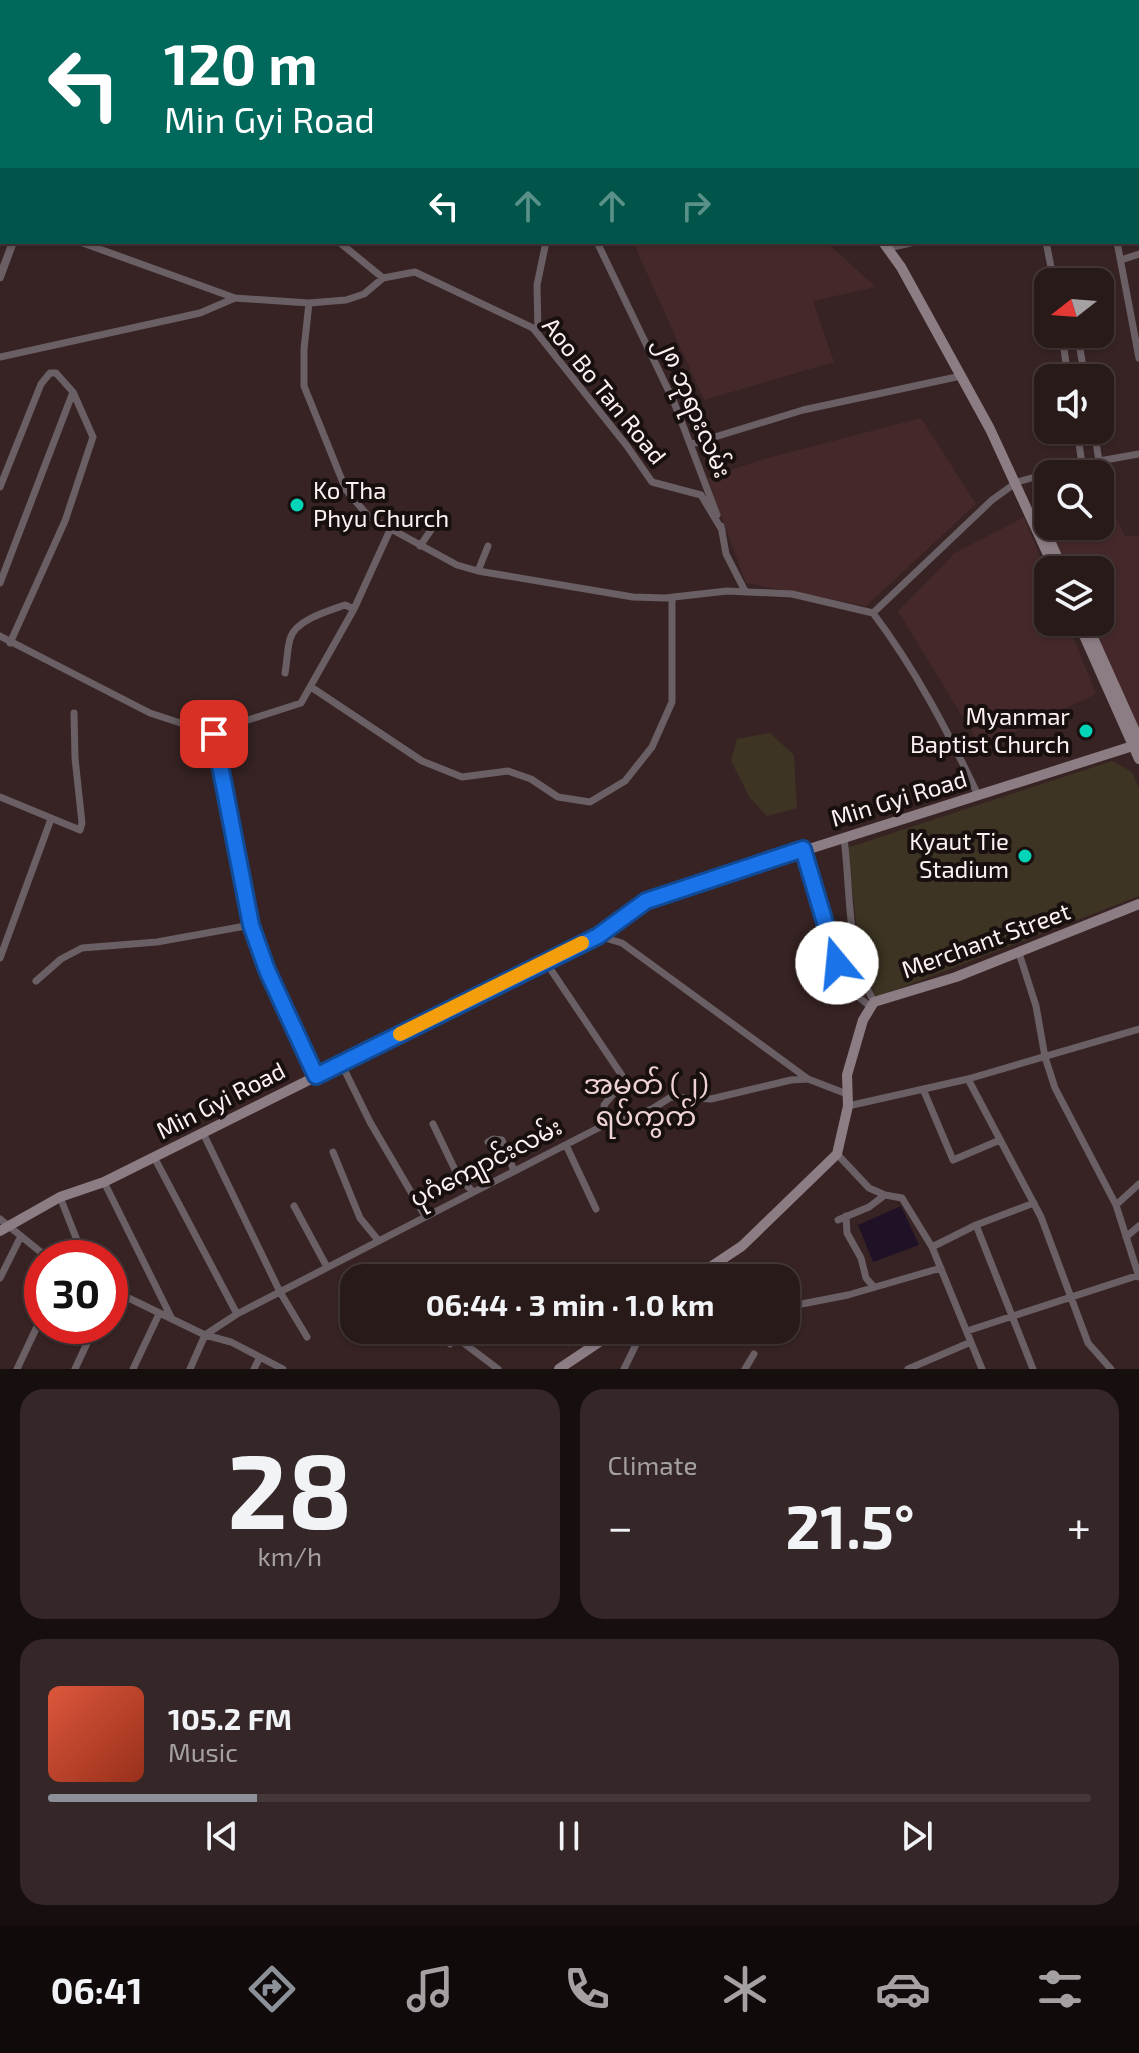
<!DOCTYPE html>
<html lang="en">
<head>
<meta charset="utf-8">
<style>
	:root { --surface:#291a1a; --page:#352727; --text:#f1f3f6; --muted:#a5a1a2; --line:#453839; --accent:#8c9099 }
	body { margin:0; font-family:"Exo 2","Noto Sans Myanmar",sans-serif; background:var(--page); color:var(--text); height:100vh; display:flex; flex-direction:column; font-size:30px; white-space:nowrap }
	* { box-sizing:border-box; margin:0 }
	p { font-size:26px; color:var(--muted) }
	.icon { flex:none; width:44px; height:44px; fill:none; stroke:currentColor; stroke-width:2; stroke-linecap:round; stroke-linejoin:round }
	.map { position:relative; height:1369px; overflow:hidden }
	.details { display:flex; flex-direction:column; gap:20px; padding:20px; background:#170e0e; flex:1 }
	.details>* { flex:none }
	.hud { position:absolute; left:0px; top:0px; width:1140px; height:244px; box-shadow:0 2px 6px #0004,0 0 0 2px var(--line); background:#00695c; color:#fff; overflow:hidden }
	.needle { width:52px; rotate:253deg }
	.tools { position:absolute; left:1034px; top:268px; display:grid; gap:16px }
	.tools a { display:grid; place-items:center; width:80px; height:80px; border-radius:16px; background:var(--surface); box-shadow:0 2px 6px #0004,0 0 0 2px var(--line); font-size:40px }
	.speed { position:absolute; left:24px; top:1240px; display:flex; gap:16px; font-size:40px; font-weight:700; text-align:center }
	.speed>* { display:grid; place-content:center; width:104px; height:104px; border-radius:50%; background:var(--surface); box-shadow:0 2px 6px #0004,0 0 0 2px var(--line); line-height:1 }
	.speed .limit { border:12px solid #d22; background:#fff; color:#111 }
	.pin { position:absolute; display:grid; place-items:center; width:68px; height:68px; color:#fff; margin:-34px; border-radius:16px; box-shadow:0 4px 12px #0006 }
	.me { position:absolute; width:88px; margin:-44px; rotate:343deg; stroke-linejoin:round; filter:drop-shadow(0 0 6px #0008) }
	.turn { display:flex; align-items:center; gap:28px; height:168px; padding:0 32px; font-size:36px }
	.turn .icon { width:104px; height:104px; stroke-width:2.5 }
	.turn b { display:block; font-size:56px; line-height:68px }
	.lanes { display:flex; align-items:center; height:76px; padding:0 32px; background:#0003; justify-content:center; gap:40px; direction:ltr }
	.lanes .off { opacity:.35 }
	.big { font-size:60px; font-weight:700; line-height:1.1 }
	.details .tile { flex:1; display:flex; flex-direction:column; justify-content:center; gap:12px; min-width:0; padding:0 28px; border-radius:24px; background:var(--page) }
	.details .dial { align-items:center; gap:0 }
	.dial b { font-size:104px; line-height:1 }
	.song { display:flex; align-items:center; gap:24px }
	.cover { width:96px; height:96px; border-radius:12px; background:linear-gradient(135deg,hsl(10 70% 55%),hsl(10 70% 35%)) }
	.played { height:8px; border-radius:4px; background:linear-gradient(90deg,var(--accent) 20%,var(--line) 20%) }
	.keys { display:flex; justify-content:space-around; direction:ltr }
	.heat { display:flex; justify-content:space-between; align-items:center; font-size:44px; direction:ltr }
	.details .tiles { flex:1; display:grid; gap:20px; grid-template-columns:1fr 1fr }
	.tile:last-child { grid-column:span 2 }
	.trip { position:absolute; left:340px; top:1264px; width:460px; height:80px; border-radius:24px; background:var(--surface); box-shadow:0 2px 6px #0004,0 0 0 2px var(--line); font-weight:700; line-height:80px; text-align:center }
	.tabs { display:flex; height:128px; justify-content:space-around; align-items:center; background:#100a0a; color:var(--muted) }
	.tabs .icon { width:56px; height:56px }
	.tabs .active { color:var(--accent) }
	.tabs b { font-size:36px; color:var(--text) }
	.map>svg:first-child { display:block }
</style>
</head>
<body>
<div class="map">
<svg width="1139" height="1369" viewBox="0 0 1139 1369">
	<rect width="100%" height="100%" fill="#372323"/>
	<path fill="#45292a" d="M633,242H826L876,287L813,301L834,362L704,400Z
		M921,418L976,504L866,606L746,583L707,478L764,459Z
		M1100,508L1112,509L1125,536H1139V737L1089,622H1100V570H1067L1048,526H1100Z
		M1024,517L1048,576V622H1067L1096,694L981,747L898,611L955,553Z"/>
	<path fill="#3d3423" d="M770,733L794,755L797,808L767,816L750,798L731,761L737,739Z
		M1112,761L1132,772L1139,788V896L875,998L865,993L847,848Z"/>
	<path fill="#1f1226" d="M901,1206L919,1245L873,1262L858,1225Z"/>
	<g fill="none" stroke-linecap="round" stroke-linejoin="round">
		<path stroke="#695f64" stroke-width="7" d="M117,0L120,2
			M242,0L244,2
			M705,0L706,2
			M806,0L807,2
			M948,0V2
			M483,2L487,0
			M839,2V0
			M982,2L988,0
			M1138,191H1139
			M0,205L2,207
			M80,242L235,298
			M339,242L383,278
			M597,242L674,402L717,515
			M1046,242L1054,282
			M1117,242L1139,358
			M888,248L915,242
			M1121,260L1139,254
			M309,303L304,349V386L346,490L369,517L457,565L478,571L633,597L665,598L727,591L792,594L873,613C916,670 948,732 978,795
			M538,334L537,285L546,242
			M1062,334L1068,378
			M1080,349L1085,378
			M0,357L200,313L235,298L309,303L346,300L364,294L383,278L415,272L533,328L627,446L652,482L701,495L722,530
			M1077,430L1082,464
			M1094,430L1099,461
			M692,444L803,410L961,376
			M0,487L41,384L50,373H56L73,392L93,437L65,521L10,643
			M721,526L726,554L745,591
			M420,546L431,530
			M478,571L488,546
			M0,583L73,392
			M873,613L992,500L1017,482L1082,464L1139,454
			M0,636L150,713L214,734L223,728L301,703L354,609L390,530
			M285,673C287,662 287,650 290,639C295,620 328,611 345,605L354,609
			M311,687L422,761L462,777L508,771L531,779L558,797L590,802L625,781L652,747L672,702V598
			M214,734L251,925L267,970L316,1076
			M0,797L80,830L82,823L75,758L74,713
			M844,838C851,892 846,954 874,1002
			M803,849L845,987L870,1006
			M598,936L622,943L808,1079
			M1019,953L1036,1006L1045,1057L1055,1088L1116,1205L1139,1277
			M0,958L51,819
			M545,961L625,1080L604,1105L606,1124
			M36,981L61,959L82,948L157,942L251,925
			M341,1063L370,1122L425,1216
			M968,1079L1041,1217L1088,1343L1111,1369
			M923,1089L953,1160L1000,1140
			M848,1106L968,1079L1139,1029
			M433,1124L458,1176L472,1191
			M203,1133L280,1292L307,1337
			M488,1142L493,1139L502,1140L514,1171
			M566,1145L596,1209
			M333,1152L360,1218L378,1240
			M837,1154L869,1188L885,1195
			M154,1157L237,1314
			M104,1182L172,1319
			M60,1197L84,1258
			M1116,1205L1139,1184
			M294,1206L327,1267
			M846,1216L847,1233L861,1258L866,1278L874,1287
			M0,1219L48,1258
			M838,1220L869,1207L885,1195L902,1198L932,1247L982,1369
			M976,1225L1033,1369
			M1126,1237L1139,1226
			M932,1247L976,1225L1034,1203
			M0,1278L21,1236
			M110,1289L205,1335L231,1342L283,1369
			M786,1307L848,1295L941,1268
			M967,1331L1139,1275
			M205,1335L237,1314L606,1124L652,1109L671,1097L711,1099L791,1080L808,1079L847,1094
			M450,1344L457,1338L498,1369
			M17,1369L42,1316
			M75,1369L95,1326
			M133,1369L159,1314
			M190,1369L205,1335
			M254,1369L260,1357
			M624,1369L643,1330
			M745,1369L754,1354
			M908,1369L971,1342"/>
		<path stroke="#695f64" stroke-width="8" d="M105,2L106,0
			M0,277L13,242"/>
		<path stroke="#8c7d85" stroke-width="10" d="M611,0L613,2
			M620,0L622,2
			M883,242L901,267L990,429L1055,570
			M1051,543L1063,570
			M1078,622L1139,759
			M1086,622L1139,740
			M0,1231L60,1197L104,1182L598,936L646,901L1139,744
			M694,1278L742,1246L837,1154L848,1106L847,1075L863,1020L874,1002L956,977L1139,904
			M559,1369L617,1330"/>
	</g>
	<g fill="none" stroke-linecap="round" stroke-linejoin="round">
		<defs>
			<path id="route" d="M214,734L251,925L267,970L316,1076L598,936L646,901L803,849L837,963"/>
		</defs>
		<use href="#route" stroke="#114b97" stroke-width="20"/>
		<use href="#route" stroke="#1a73e8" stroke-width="14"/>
		<path stroke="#f59e0b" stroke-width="14" d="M400,1034L582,943"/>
	</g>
	<g fill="#00d5b7" stroke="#180f0f" stroke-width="3">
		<circle cx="297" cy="505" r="8"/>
		<circle cx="1086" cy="731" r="8"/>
		<circle cx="1025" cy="856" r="8"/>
	</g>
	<g text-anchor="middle" stroke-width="8" stroke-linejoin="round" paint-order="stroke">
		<g font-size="24" fill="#fdf1f1" stroke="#180f0f">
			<text transform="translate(604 391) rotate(51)" y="8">Aoo Bo Tan Road</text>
			<text transform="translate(694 407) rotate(67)" y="8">၂၈ ဘုရားလမ်း</text>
			<text transform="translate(899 799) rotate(-17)" y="8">Min Gyi Road</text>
			<text transform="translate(986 941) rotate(-20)" y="8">Merchant Street</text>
			<text transform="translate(221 1101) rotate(-27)" y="8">Min Gyi Road</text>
			<text transform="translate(486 1163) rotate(-27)" y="8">ပုဂံကျောင်းလမ်း</text>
		</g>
		<g font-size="24" fill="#fdf1f1" stroke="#180f0f" text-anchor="end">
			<text x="313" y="499" text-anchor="start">Ko Tha<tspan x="313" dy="28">Phyu Church</tspan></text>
			<text x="1070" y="725">Myanmar<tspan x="1070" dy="28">Baptist Church</tspan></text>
			<text x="1009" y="850">Kyaut Tie<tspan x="1009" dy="28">Stadium</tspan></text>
		</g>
		<g font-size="28" fill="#efd2d3" stroke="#180f0f">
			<text x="646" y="1094">အမှတ် (၂)<tspan x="646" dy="32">ရပ်ကွက်</tspan></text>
		</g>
	</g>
</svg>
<div class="tools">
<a><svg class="needle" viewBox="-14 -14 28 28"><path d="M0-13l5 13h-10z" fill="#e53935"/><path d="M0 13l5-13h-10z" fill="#a5a1a2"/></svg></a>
<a><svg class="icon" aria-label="sound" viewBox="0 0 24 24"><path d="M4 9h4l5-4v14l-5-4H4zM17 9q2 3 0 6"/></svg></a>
<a><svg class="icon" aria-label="search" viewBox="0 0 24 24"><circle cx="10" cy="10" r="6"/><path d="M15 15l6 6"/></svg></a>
<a><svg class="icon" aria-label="layers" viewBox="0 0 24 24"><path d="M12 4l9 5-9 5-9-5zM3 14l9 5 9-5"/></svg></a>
</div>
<div class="speed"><div class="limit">30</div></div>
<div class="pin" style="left:214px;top:734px;background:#d93025"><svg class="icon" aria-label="arrive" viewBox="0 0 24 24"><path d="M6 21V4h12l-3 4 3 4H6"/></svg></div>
<svg class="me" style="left:837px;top:963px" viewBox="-20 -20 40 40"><circle r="19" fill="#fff"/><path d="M0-13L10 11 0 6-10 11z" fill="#1a73e8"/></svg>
<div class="trip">06:44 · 3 min · 1.0 km</div>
<div class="hud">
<div class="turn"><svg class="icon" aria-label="left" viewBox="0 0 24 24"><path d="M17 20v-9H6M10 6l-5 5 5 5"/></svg><div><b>120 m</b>Min Gyi Road</div></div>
<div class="lanes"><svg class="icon" aria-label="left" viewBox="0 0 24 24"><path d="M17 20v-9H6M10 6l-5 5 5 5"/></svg><svg class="icon off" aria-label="ahead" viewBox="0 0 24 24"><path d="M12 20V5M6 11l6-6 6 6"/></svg><svg class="icon off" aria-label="ahead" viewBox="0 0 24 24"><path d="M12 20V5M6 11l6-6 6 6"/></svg><svg class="icon off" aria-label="right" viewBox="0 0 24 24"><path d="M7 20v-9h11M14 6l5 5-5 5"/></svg></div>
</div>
</div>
<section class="details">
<div class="tiles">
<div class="tile dial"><b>28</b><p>km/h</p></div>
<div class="tile"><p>Climate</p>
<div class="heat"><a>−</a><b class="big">21.5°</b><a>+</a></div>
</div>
<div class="tile">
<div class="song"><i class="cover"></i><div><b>105.2 FM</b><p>Music</p></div></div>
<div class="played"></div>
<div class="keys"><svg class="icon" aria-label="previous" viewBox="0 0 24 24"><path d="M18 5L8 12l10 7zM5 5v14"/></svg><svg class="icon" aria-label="pause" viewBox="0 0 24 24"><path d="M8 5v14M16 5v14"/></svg><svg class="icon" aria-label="next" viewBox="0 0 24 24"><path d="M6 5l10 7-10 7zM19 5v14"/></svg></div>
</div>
</div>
</section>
<nav class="tabs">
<b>06:41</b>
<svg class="icon active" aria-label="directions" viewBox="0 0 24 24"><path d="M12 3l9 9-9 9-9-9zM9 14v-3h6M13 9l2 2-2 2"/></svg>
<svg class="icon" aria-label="music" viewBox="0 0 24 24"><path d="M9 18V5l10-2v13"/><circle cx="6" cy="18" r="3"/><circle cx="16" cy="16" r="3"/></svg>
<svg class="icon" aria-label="phone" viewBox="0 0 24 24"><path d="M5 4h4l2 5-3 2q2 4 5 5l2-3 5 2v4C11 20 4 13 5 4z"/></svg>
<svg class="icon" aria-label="climate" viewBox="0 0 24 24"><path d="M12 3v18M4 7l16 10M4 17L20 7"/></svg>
<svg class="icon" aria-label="car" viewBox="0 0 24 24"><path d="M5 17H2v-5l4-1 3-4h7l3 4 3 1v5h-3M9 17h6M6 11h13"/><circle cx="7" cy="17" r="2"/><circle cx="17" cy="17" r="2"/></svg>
<svg class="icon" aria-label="filters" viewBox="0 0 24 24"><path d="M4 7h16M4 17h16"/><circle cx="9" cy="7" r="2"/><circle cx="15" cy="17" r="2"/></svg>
</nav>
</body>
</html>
